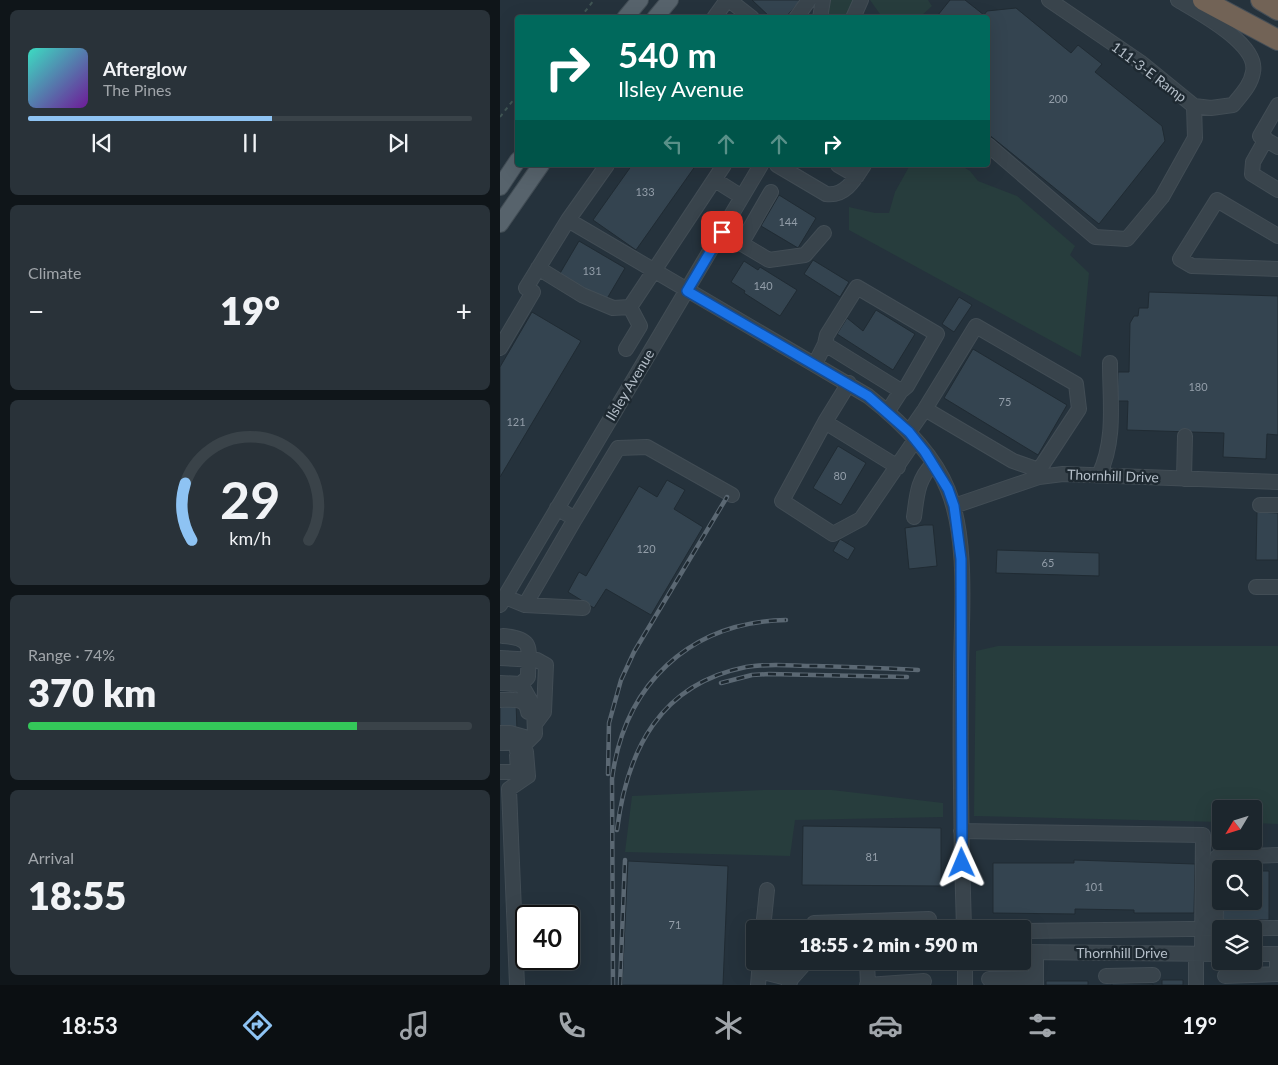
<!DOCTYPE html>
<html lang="en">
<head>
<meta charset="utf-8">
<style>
	:root { --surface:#1c262d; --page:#293239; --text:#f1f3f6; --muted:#a0a5aa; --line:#3a4349; --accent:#8ec3f3 }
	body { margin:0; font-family:Lato,sans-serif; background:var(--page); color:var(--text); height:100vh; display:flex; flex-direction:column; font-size:19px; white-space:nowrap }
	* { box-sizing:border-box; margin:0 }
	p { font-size:16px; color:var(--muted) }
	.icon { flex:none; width:28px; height:28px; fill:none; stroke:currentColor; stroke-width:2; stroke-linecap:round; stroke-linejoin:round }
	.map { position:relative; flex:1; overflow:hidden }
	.sheet { display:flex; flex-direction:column; gap:10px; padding:10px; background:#0f1519; width:500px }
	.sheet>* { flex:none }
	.top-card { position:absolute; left:15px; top:15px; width:475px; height:152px; border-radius:5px; box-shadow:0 5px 20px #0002,0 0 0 1px var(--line); background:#00695c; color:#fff; overflow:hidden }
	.needle { width:32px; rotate:232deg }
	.controls { position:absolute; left:712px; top:800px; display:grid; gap:10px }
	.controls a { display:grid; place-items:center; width:50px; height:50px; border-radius:5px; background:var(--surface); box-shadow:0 5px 20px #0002,0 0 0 1px var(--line); font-size:25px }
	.speed { position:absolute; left:15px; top:905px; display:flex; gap:10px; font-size:25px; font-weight:700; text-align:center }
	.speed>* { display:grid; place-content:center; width:65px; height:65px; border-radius:50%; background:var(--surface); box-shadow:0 5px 20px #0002,0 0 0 1px var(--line); line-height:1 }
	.speed .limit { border:2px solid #111; border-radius:8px; background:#fff; color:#111 }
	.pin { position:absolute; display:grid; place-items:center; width:42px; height:42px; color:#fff; margin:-21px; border-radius:10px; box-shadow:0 2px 8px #0006 }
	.me { position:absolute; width:55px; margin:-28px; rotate:359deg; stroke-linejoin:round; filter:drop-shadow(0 0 4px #0008) }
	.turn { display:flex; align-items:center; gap:18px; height:105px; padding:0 20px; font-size:22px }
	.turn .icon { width:65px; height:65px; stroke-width:2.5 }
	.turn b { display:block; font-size:35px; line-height:42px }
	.lanes { display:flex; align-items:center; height:48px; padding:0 20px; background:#0003; justify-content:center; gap:25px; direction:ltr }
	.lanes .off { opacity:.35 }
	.big { font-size:38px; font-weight:800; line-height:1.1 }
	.sheet .card { flex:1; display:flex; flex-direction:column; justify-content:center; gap:8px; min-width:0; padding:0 18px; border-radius:8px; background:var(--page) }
	.sheet .dial { align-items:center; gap:0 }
	.dial svg { height:130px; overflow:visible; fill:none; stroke:var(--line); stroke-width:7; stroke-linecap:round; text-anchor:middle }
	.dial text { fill:var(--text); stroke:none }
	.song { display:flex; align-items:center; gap:15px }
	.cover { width:60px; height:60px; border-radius:8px; background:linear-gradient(135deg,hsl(170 70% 55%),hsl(280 70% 35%)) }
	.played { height:5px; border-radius:2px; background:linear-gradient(90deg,var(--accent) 55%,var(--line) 55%) }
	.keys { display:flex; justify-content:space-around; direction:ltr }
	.heat { display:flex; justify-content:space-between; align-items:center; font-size:28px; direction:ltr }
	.charge { height:8px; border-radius:4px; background:linear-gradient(90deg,#34c759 74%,var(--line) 0) }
	.trip { position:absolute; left:246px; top:920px; width:285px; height:50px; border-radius:5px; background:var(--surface); box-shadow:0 5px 20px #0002,0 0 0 1px var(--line); font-weight:800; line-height:50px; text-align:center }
	.dock { display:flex; height:80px; justify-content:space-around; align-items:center; background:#0b0f12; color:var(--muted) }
	.dock .icon { width:35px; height:35px }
	.dock .selected { color:var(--accent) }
	.dock b { font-size:22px; color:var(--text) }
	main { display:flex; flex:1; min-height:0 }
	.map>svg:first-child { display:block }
</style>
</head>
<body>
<main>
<section class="sheet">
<div class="card">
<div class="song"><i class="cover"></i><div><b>Afterglow</b><p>The Pines</p></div></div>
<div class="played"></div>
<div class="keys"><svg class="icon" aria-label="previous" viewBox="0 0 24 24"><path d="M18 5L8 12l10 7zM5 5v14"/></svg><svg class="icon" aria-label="pause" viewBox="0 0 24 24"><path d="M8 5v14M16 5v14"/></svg><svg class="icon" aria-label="next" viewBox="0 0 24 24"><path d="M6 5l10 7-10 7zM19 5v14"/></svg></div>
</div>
<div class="card"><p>Climate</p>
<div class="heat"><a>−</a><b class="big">19°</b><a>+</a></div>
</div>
<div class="card dial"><svg viewBox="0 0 100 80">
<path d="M14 69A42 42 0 1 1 86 69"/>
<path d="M14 69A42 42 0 0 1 10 34" stroke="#8ec3f3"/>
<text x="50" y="56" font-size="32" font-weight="700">29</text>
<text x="50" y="72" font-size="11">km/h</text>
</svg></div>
<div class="card"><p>Range · 74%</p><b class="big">370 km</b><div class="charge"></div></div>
<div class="card"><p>Arrival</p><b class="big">18:55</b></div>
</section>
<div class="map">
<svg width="778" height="985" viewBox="0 0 778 985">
	<rect width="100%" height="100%" fill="#25323c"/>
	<path fill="#273d3d" d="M328,0H356L347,17L324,18Z
		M370,0H428L432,6L420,17H382Z
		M410,165H460L470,171L478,181L517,196L575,246L570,255L589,273L581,357L349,230V207L375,213H389L395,192Z
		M498,646H778V824L754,823V809H721V822L474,816L476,651Z
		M263,790H332L443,803V817L295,820L290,856L125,852L132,796Z"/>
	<path fill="#344450" stroke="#202b33" d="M252,0H301L285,18H271Z
		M450,0H465L484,15L487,11L516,8L571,53L578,45L602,64L595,72L662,126L665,141L599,224L488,134V18H441L438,15Z
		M132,165H196L136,250L93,220Z
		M279,195L316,218L298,248L261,226Z
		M79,241L125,268L105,302L59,275Z
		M313,260L349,282L340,297L304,274Z
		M244,261L258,270L260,267L297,290L280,316L244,293L245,291L231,282Z
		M649,292L778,296V435L767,434L766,459L723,457L724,433L627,430L628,401H617L618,372H629L630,323L634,316H638L639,308H648Z
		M459,297L472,305L454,332L442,324Z
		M376,310L415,334L393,370L337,334L347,318L363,331Z
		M32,312L81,341L0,477V367Z
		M473,349L567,405L538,455L444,398Z
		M338,446L366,463L341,505L313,488Z
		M167,480L185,490L174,509L203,527L151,615L106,589L94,608L68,592L79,572L86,576L139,486L157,497Z
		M757,512L778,513V560H756Z
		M424,525H433L437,566L409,569L405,528Z
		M340,539L355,548L348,560L333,551Z
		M497,550L599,553V576L496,573Z
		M16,702L17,731L0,732V703Z
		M303,826L441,828V886L302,885Z
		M574,860L695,864L694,913H634V910L575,909V914L493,913V863H574Z
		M128,861L228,866L223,985H122Z
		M754,871H769V920H722V901H754Z
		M662,980H683V985H662Z
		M546,981H588V985H546Z
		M612,983L653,984V985H612Z"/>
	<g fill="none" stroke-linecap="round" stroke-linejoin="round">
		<defs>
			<path id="minor" d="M229,0L252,18
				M549,0L640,62L694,106L711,108L733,105C741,95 751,85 753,72C759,44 698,12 678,0
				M214,18L227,0
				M296,18L309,0
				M320,18L323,0
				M353,18L361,0
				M778,105L760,136L778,147
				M766,139L753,162L752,174L778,190
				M488,145L595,237L627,239L662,197L695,138L694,106
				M277,165L326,194C345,197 355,179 364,165
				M338,165L357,176
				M215,180L242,197
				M68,220L368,396C400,421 433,452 448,490C469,542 461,619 461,675C460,760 461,844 464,929
				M222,232L269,260L305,255L324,233
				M778,236L717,200L680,259L692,266L778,269
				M241,244L271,192
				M38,268L82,295L113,308L130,307
				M26,288L68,220L107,165
				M325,344L327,335L357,287L437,334L407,386L401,391
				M0,348L33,292
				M126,349L140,326L130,307L224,165
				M315,364L325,344L401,391L388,411
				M349,383L325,422L282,501L333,534L361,519L415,440
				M425,409L476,326L576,384L579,409L539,470
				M325,422L398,467
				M409,432L425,409L513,461L539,470V477
				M599,475C616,440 610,401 610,363
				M684,479L685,436
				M760,505H778
				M454,506L539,477L563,474L778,482
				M414,517C417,496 417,480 433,464
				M75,519L118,448L147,447L232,495
				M756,587H778
				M5,597L25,605L75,519L57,508
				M0,605L261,165
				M25,605L83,608
				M0,658L37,660L46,665L44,712L35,724
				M0,683L21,684L28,677C28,650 36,638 3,636
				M0,700C12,700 27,697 28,712
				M0,733H10L28,738
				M0,743L27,742L35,734L34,707L21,684
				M17,751L26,752L28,776L9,789L17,985
				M0,772H18L17,755
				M461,831L703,835L702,954
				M314,923L429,919
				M263,929L267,890
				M522,931L778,928
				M522,952L721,954
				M715,954L717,857L778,855
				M754,954H778
				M367,961L368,985
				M465,961V985
				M259,971L291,979
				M606,976L653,975
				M725,976L777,974V954
				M489,979L536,978
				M258,985L260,961
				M289,985L291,979L307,961
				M367,985L424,981
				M536,985V953
				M696,985V954"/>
			<path id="major" d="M125,18L140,0
				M155,18L170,0
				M0,187L18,160
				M0,224L41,165"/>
			<path id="highway" d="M703,0L778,40
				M761,0L778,10"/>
		</defs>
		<use href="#minor" stroke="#424d55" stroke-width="16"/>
		<use href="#major" stroke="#424d55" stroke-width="18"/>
		<use href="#highway" stroke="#444e57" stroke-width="22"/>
		<path stroke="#405554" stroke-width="2" stroke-dasharray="4 4" stroke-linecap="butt" d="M80,18L94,0
			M0,117L18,94"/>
		<use href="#minor" stroke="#39444c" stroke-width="14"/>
		<use href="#major" stroke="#57636c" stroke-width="16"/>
		<use href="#highway" stroke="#726356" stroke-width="20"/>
		<defs>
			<path id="rail" d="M221,683L252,675L269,674L407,677
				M108,774L109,723L121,680L134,652L227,497
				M117,830C127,750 160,684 246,667C269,663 293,666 315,666C349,667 383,668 418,670
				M113,985L112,779C124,685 189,622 286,620
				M120,985L125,860"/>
		</defs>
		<use href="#rail" stroke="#5b6873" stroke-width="4.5"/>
		<use href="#rail" stroke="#1e2931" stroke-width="2.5" stroke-dasharray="8" stroke-linecap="butt"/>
	</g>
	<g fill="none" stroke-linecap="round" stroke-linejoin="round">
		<defs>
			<path id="route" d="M222,232L187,291L368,396L409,432L425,452L448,489L454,506L461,559L462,863"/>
		</defs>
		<use href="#route" stroke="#114b97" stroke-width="12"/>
		<use href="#route" stroke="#1a73e8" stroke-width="9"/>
	</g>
	<g text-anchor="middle" stroke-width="5" stroke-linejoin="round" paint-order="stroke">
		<g font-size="11" fill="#939ea9">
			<text x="558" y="103">200</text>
			<text x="145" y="196">133</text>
			<text x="288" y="226">144</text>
			<text x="92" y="275">131</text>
			<text x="263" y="290">140</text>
			<text x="698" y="391">180</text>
			<text x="505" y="406">75</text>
			<text x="16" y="426">121</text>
			<text x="340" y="480">80</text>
			<text x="146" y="553">120</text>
			<text x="548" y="567">65</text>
			<text x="372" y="861">81</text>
			<text x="594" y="891">101</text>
			<text x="175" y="929">71</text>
		</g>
		<g font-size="14" fill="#b4bec8" stroke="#1e2931">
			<text transform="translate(649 72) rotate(37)" y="5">111-3-E Ramp</text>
			<text transform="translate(130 385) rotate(-59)" y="5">Ilsley Avenue</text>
			<text transform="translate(613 476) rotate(2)" y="5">Thornhill Drive</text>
			<text x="622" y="958">Thornhill Drive</text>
		</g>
	</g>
</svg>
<div class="controls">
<a><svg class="needle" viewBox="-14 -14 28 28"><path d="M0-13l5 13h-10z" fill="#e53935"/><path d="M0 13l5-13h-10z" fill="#a0a5aa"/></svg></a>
<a><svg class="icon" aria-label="search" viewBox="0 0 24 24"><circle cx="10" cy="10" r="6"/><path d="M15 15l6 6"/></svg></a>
<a><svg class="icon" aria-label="layers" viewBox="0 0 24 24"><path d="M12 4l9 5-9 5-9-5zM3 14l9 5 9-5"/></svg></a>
</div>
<div class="speed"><div class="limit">40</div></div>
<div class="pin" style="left:222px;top:232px;background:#d93025"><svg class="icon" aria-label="arrive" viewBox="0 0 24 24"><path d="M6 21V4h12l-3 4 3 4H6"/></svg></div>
<svg class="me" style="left:462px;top:863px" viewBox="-20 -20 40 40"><path d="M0-17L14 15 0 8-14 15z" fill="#1a73e8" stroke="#fff" stroke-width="4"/></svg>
<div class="trip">18:55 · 2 min · 590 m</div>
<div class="top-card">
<div class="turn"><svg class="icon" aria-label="right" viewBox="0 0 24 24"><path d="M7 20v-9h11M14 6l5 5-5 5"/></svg><div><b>540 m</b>Ilsley Avenue</div></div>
<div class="lanes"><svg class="icon off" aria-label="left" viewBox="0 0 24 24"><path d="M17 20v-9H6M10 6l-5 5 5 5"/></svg><svg class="icon off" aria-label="ahead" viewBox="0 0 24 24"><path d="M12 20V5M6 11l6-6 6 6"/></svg><svg class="icon off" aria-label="ahead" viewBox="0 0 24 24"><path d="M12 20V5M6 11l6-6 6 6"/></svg><svg class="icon" aria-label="right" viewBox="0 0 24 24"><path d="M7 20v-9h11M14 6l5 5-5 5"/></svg></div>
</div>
</div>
</main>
<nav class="dock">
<b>18:53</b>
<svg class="icon selected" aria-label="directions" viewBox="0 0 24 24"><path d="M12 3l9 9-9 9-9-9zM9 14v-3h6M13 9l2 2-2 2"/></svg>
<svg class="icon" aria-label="music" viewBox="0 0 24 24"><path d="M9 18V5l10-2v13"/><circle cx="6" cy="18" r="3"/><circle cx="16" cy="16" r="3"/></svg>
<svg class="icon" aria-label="phone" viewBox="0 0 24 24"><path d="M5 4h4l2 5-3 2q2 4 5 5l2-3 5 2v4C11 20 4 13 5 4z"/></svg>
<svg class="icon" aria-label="climate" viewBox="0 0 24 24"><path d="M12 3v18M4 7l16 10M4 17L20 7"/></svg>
<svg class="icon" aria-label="car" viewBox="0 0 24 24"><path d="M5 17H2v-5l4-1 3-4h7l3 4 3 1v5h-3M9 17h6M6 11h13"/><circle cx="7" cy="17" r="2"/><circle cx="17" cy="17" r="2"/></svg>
<svg class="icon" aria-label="filters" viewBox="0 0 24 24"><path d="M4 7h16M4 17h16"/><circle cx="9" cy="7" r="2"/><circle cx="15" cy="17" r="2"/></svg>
<b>19°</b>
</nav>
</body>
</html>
